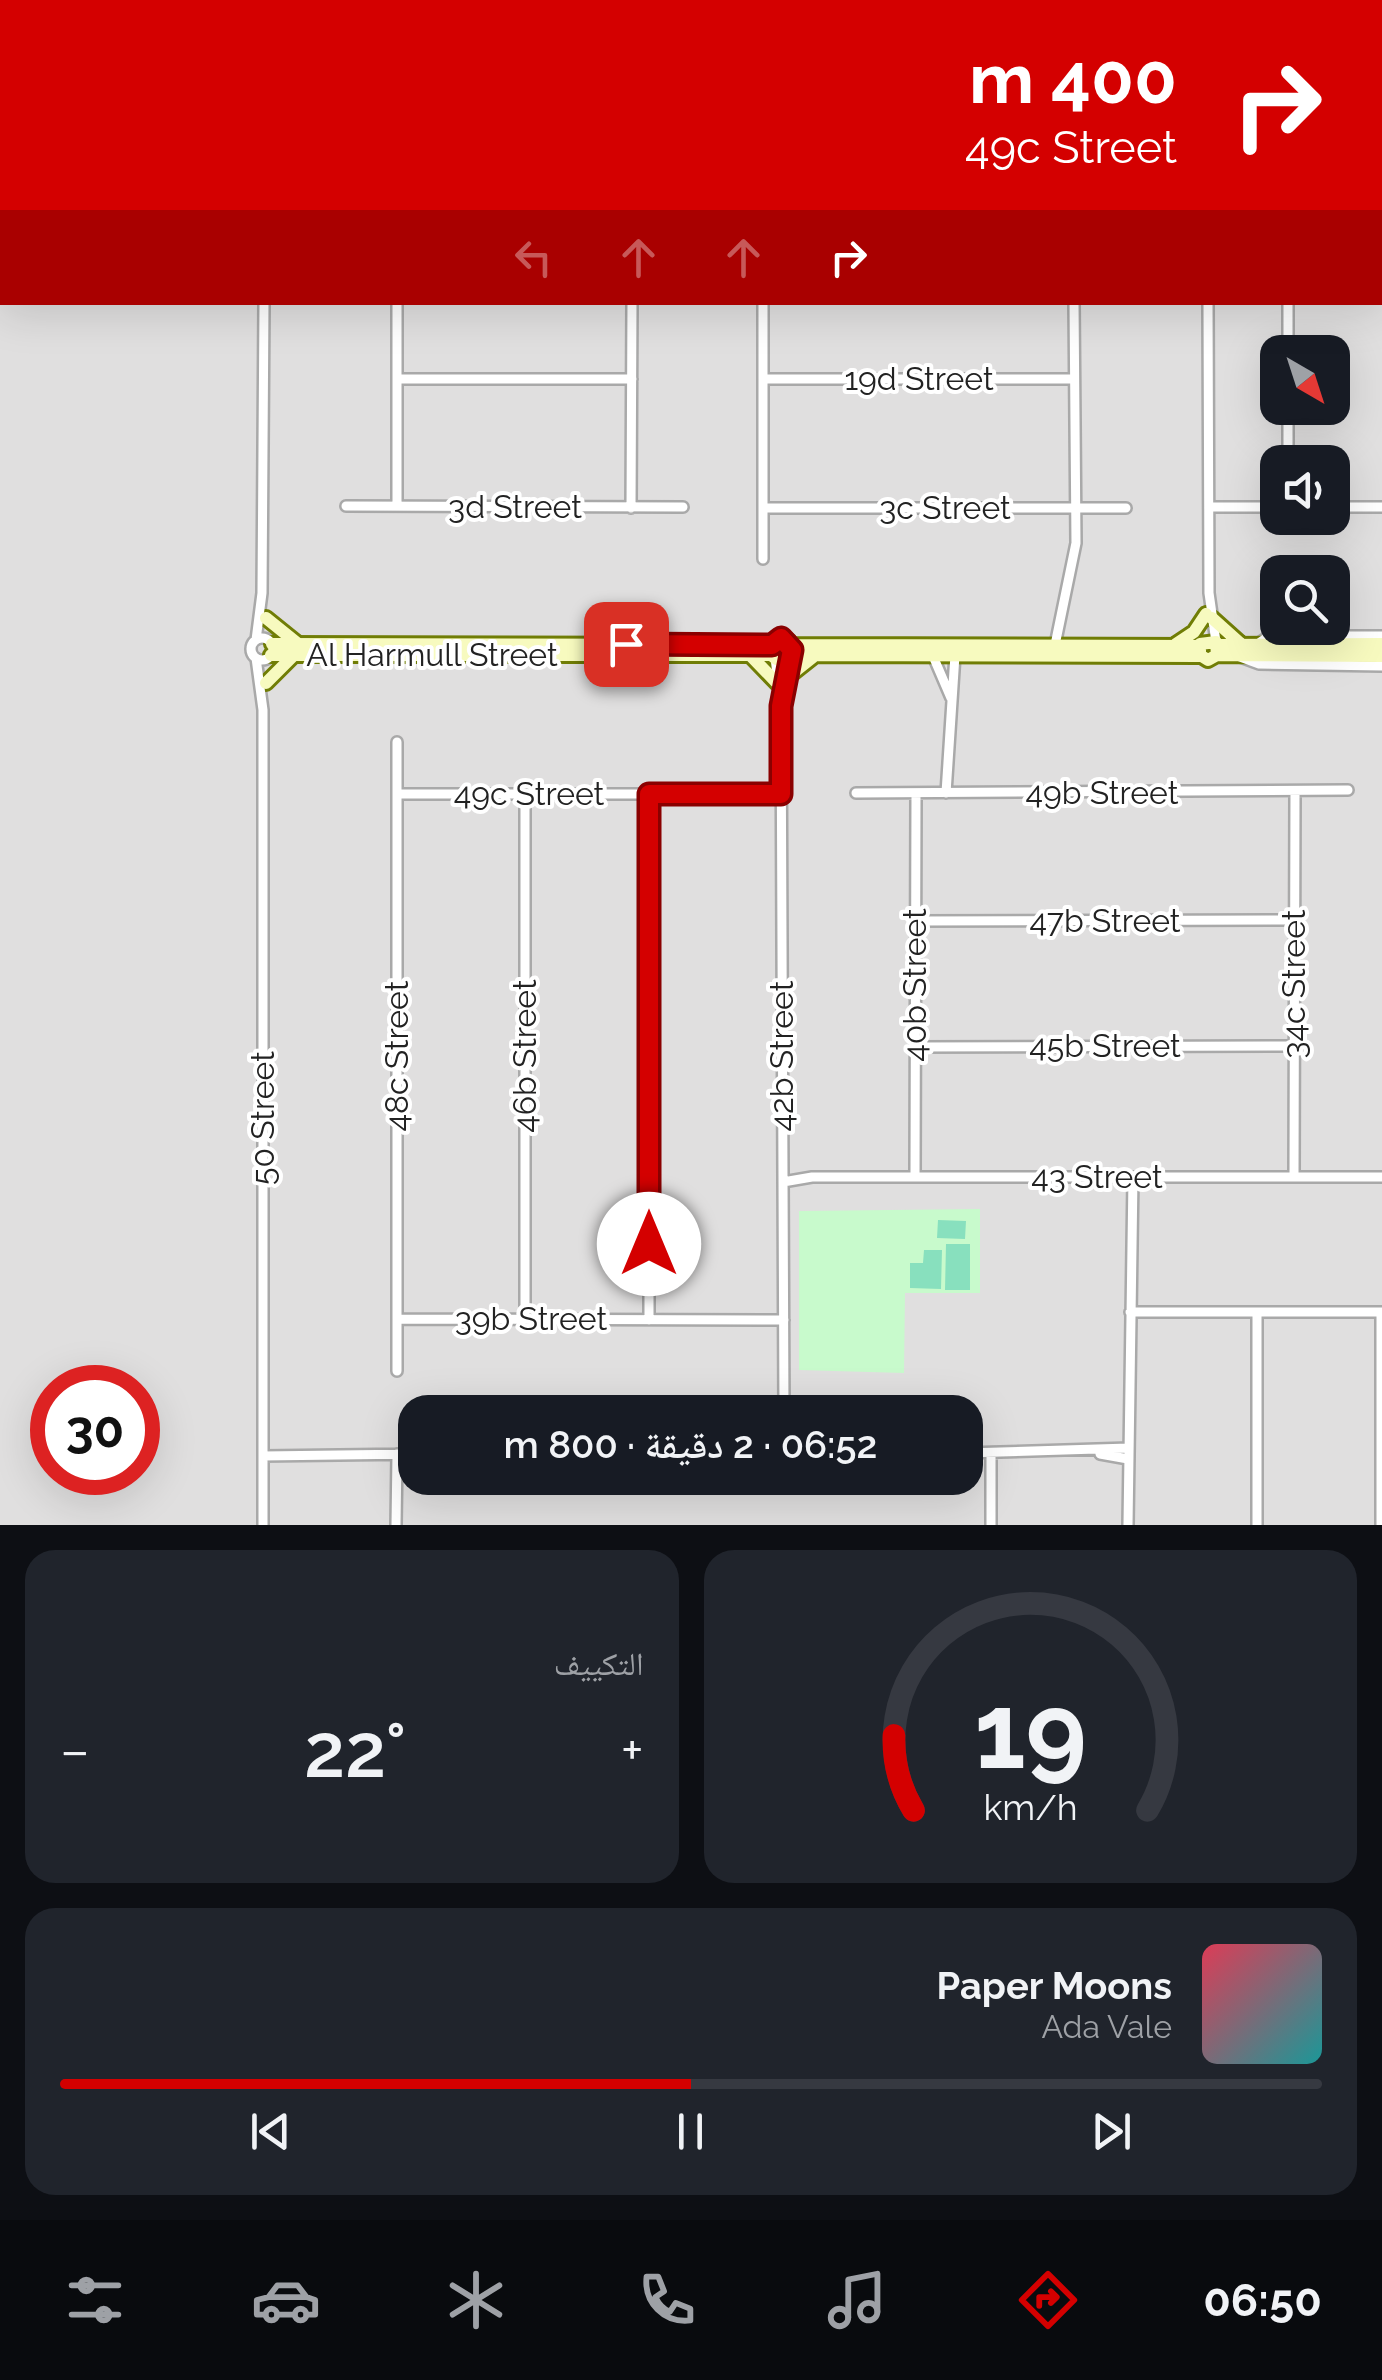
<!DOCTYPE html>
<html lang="ar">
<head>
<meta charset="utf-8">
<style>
	:root { --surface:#171b24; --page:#20242c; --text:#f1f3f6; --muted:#9ea1a6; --line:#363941; --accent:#d40000 }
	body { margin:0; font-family:Raleway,"Noto Naskh Arabic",sans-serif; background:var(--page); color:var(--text); direction:rtl; height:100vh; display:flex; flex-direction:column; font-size:38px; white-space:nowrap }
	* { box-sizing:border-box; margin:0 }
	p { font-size:32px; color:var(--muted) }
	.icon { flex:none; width:55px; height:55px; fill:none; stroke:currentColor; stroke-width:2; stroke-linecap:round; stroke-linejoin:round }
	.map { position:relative; height:1525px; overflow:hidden; direction:ltr }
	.side { display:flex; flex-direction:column; gap:25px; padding:25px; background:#0d0f14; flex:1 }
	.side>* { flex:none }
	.top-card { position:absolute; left:0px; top:0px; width:1382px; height:305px; box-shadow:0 10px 40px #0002; direction:rtl; background:#d40000; color:#fff; overflow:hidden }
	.needle { width:65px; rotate:141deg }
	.buttons { position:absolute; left:1260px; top:335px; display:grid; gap:20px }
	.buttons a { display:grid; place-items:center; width:90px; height:90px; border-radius:20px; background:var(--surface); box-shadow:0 10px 40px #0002; font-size:50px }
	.speed { position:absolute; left:30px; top:1365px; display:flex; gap:20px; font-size:50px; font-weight:700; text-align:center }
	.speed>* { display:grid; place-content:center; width:130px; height:130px; border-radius:50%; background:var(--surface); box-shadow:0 10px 40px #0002; line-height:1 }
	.speed .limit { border:15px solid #d22; background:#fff; color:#111 }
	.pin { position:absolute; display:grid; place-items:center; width:85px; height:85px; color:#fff; margin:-42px; border-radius:20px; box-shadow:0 5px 15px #0006 }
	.me { position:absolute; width:110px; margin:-55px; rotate:0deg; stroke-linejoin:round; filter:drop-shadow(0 0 8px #0008) }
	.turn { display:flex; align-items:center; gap:35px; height:210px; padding:0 40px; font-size:45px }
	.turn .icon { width:130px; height:130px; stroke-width:2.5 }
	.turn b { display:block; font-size:70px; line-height:85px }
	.lanes { display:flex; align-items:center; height:95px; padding:0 40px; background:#0003; justify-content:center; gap:50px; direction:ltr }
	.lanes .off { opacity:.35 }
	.big { font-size:75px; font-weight:600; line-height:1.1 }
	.side .widget { flex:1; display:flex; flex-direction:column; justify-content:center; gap:15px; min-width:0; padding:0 35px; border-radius:30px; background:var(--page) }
	.side .dial { align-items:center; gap:0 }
	.dial svg { height:260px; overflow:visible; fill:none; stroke:var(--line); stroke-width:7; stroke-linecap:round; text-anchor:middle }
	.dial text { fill:var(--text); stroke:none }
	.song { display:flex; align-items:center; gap:30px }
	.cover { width:120px; height:120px; border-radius:15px; background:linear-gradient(135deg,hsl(350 70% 55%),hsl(180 70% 35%)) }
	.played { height:10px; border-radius:5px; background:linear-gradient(90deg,var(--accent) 50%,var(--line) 50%) }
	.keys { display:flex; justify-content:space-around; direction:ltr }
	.heat { display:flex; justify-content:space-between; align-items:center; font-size:55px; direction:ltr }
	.side .tiles { flex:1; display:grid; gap:25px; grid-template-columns:1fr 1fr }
	.widget:last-child { grid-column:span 2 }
	.trip { position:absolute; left:398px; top:1395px; width:585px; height:100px; border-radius:30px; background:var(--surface); box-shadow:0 10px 40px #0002; font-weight:600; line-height:100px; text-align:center; direction:rtl }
	.tabs { display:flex; height:160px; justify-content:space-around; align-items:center; background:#090b0e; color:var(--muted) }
	.tabs .icon { width:70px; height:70px }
	.tabs .selected { color:var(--accent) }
	.tabs b { font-size:45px; color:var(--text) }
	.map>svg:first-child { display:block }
</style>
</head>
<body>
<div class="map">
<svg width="1382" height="1525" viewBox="0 0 1382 1525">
	<rect width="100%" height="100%" fill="#f2efe9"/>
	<path fill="#e0dfdf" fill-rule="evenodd" d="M0,0H1382V1525H0ZM2,2H1380V302H2ZM1278,352H1332V408H1278ZM1278,462H1332V518H1278ZM1278,572H1332V628H1278ZM52,1388H138V1472H52ZM415,1412H965V1478H415Z"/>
	<path fill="#c8facc" d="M980,1209V1293H905L904,1373L799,1370V1211Z"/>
	<path fill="#88e0be" d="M938,1220L966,1221L965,1239L937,1238Z
		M946,1244H970V1290H945Z
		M924,1250H942L941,1289L910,1288V1263H923Z"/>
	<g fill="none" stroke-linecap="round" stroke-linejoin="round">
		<defs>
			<path id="street" d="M263,0V2
				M1207,0V2
				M1288,0V2
				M398,2V0
				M858,2V0
				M763,302V559
				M1208,302L1209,593L1216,642
				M1288,352V302
				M397,379H632
				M763,379H1074
				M1288,462V408
				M346,506L683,507
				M397,506V302
				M1209,507H1278
				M1332,507H1382
				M631,508L632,302
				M763,508H1126
				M251 649a11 11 0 1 1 22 0a11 11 0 1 1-22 0Z
				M256,640L262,593L264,302
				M1055,645L1076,543L1074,302
				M1256,645L1269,636H1382
				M933,656L951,698
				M1240,657L1259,664L1382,666
				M256,658L263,710V1525
				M775,658L781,706L784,1412
				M397,742V1371
				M856,793L1348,790
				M946,793L955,655
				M397,794H781
				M525,794V1319
				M649,794V1320
				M915,921L1294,920
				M915,1047L1294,1046
				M915,1177L916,793
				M1294,1177L1295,791
				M783,1182L812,1177H1382
				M1130,1312H1382
				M397,1319L784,1320
				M965,1453L1129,1448
				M1100,1454L1128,1459
				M263,1456L415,1454
				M396,1525L397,1454
				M991,1525V1453
				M1128,1525L1133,1177
				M1257,1525V1312
				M1381,1525V1312"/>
			<path id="secondary" d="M266,618L297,643
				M1212,618L1241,644
				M770 649a11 11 0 1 1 22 0a11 11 0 1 1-22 0Z
				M272,644L772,645
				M1176,644L1194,632L1206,614
				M791,645L1199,646
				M1218,645L1382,644
				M271,655H772
				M750,655L777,683
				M790,655L1201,656
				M1217,655L1216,642L1200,644V655L1208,660L1217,655L1382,656
				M784,680L813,657
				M266,683L292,657"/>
		</defs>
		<use href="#street" stroke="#a9a9a9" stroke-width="14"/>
		<use href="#secondary" stroke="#707d05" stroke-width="18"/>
		<use href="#street" stroke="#fff" stroke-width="9"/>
		<use href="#secondary" stroke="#f7fabf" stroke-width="12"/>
	</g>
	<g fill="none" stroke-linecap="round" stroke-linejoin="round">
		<defs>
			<path id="route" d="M626,644L772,645L781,638L792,650L781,706V794H649V1244"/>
		</defs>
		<use href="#route" stroke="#8a0000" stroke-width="25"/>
		<use href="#route" stroke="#d40000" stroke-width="18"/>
	</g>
	<g text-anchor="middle" stroke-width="8" stroke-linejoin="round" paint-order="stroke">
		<g font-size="32" fill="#222" stroke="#fff">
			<text x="919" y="390">19d Street</text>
			<text x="515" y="518">3d Street</text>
			<text x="945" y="519">3c Street</text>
			<text x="432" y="666">Al Harmull Street</text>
			<text x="1102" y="804">49b Street</text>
			<text x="529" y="805">49c Street</text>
			<text x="1105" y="932">47b Street</text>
			<text transform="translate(1294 984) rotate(-90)" y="11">34c Street</text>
			<text transform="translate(915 985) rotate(-90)" y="11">40b Street</text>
			<text x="1105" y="1057">45b Street</text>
			<text transform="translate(397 1056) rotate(-90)" y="11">48c Street</text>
			<text transform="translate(525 1056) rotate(-90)" y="11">46b Street</text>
			<text transform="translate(782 1056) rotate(-90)" y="11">42b Street</text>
			<text transform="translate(263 1118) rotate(-90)" y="11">50 Street</text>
			<text x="1097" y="1188">43 Street</text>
			<text x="531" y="1330">39b Street</text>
		</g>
	</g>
</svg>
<div class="buttons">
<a><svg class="needle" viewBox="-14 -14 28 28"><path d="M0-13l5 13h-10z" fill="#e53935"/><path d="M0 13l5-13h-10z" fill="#9ea1a6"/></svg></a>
<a><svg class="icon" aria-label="sound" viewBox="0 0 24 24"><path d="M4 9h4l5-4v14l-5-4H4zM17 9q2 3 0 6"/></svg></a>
<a><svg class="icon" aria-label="search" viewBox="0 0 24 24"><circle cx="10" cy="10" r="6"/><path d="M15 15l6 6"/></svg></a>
</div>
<div class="speed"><div class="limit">30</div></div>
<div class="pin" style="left:626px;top:644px;background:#d93025"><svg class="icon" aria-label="arrive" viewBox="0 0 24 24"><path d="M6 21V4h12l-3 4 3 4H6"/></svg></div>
<svg class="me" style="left:649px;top:1244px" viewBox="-20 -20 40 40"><circle r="19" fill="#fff"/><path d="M0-13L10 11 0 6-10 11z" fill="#d40000"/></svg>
<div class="trip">06:52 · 2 دقيقة · 800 m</div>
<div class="top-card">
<div class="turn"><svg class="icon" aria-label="right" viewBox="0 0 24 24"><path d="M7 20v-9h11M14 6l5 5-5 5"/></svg><div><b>400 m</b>49c Street</div></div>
<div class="lanes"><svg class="icon off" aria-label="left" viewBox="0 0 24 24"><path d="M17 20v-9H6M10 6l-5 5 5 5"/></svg><svg class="icon off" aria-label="ahead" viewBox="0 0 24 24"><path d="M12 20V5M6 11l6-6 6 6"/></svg><svg class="icon off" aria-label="ahead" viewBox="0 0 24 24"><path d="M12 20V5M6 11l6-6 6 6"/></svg><svg class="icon" aria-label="right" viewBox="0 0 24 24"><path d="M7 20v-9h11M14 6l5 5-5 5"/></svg></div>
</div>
</div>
<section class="side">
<div class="tiles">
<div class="widget dial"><svg viewBox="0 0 100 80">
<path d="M14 69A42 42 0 1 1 86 69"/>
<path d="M14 69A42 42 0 0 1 8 46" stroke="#d40000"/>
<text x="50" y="56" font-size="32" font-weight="700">19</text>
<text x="50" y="72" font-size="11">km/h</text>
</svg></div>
<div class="widget"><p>التكييف</p>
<div class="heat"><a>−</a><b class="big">22°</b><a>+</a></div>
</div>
<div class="widget">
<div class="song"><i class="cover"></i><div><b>Paper Moons</b><p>Ada Vale</p></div></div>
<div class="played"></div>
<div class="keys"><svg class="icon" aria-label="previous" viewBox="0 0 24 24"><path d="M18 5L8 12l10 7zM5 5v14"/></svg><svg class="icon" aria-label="pause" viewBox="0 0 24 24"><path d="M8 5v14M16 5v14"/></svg><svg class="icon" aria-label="next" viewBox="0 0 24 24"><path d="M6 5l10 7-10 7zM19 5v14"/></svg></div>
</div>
</div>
</section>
<nav class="tabs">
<b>06:50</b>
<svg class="icon selected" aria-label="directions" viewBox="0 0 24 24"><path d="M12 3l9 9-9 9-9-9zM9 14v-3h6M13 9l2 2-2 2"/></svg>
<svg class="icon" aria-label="music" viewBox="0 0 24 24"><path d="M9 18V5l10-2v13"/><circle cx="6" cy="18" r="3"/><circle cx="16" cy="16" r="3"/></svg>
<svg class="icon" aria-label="phone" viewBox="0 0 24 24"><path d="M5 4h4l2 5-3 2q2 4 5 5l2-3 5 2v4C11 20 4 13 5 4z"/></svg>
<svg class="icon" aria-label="climate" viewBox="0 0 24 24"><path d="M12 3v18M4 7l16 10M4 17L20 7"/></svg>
<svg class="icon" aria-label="car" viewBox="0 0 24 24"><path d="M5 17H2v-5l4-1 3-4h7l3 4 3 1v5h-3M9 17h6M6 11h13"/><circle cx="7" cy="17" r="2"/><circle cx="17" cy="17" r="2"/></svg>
<svg class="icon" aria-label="filters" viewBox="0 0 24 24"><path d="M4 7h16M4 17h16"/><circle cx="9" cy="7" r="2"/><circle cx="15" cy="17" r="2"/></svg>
</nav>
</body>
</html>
